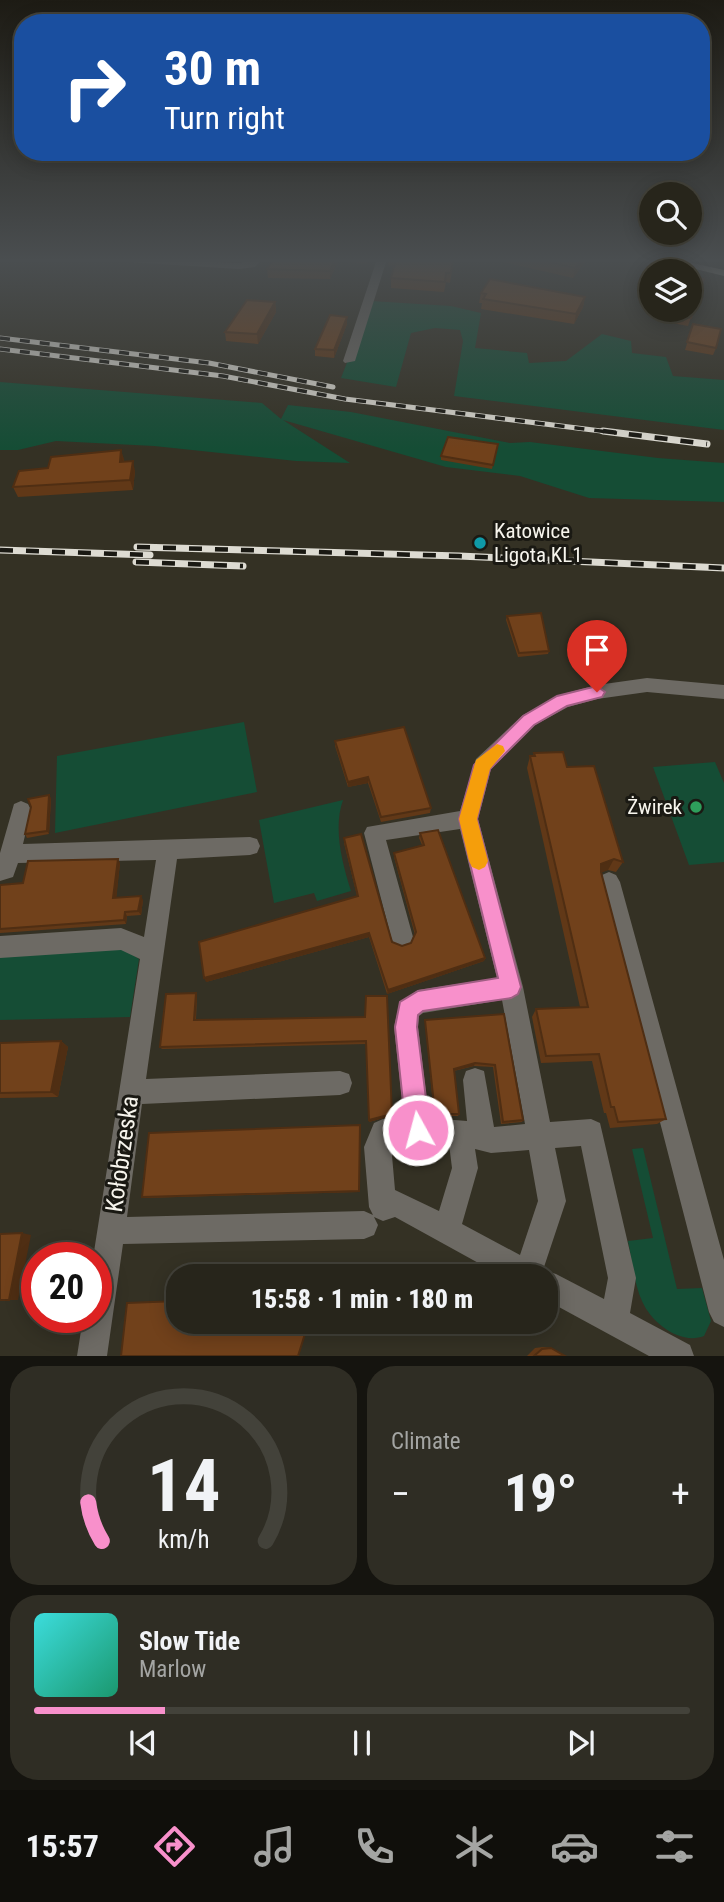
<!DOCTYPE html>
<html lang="en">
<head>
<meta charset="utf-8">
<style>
	:root { --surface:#27251b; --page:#2f2d24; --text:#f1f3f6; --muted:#a4a5a3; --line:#43423a; --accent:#f890cb }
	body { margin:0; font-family:"Roboto Condensed",sans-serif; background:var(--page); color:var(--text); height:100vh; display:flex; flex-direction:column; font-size:26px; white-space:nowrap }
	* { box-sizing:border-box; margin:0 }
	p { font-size:23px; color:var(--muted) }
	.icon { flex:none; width:38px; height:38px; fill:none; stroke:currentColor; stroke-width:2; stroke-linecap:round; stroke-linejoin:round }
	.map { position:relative; height:1356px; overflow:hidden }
	.details { display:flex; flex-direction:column; gap:10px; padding:10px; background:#15140f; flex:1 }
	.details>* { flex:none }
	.top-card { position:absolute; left:14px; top:14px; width:696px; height:147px; border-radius:28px; box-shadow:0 4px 18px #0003,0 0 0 2px var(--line); background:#1a4fa0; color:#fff; overflow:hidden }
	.buttons { position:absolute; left:639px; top:182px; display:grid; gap:14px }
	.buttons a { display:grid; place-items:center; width:63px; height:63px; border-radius:50%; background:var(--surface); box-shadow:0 4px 18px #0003,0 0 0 2px var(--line); font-size:35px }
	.speed { position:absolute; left:21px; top:1242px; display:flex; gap:14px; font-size:35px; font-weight:700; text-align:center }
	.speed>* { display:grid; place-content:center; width:91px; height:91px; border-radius:50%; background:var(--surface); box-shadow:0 4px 18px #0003,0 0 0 2px var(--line); line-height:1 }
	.speed .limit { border:10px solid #d22; background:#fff; color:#111 }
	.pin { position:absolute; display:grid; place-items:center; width:60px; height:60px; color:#fff; margin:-72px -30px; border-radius:50% 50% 50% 0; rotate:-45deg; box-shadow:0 0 7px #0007 }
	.pin .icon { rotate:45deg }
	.me { position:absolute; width:77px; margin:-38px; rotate:353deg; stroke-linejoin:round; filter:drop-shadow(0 0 5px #0008) }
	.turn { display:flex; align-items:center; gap:24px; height:147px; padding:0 35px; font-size:32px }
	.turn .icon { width:91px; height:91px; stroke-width:2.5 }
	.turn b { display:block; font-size:49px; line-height:60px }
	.big { font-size:52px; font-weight:800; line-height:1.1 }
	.details .tile { flex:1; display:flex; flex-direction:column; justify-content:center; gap:10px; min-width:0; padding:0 24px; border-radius:28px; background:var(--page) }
	.details .dial { align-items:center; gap:0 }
	.dial svg { height:182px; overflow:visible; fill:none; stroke:var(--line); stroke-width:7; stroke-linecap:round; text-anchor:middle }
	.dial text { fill:var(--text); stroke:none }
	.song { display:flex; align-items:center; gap:21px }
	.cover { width:84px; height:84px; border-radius:10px; background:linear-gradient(135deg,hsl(180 70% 55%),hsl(160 70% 35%)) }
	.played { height:7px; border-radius:4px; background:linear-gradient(90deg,var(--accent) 20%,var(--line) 20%) }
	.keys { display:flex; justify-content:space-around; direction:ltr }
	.heat { display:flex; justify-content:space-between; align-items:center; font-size:38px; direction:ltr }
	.details .tiles { flex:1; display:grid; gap:10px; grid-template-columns:1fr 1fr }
	.tile:last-child { grid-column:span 2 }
	.trip { position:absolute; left:166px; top:1264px; width:392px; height:70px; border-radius:28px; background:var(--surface); box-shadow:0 4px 18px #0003,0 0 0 2px var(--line); font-weight:800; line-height:70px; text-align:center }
	.dock { display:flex; height:112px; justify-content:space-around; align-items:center; background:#100f0b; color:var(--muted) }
	.dock .icon { width:49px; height:49px }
	.dock .active { color:var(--accent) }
	.dock b { font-size:32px; color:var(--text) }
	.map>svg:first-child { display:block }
</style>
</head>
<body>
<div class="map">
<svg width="724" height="1356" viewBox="0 0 724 1356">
	<rect width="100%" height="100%" fill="#343124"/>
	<path fill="#154d35" d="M371,301L451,306L481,313L475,348L527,353L529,363L566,361L602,334L631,341L632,353L666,357L673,376L724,380V430L454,396L463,341L460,330L435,328L411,333L396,387L341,378Z
		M0,382L262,403L281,419L288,405L351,412L510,443L530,442L658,458L724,463V502L589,498L520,476L446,467L283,420L350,463L296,461L154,446L56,441L18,450H0Z
		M244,722L257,792L55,833L57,756Z
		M715,762L724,783V862L689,865L653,767Z
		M343,800C333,828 342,863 351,891L317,901L314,893L274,903L259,820Z
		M119,946L139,959L130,1017L0,1020V957Z
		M643,1148L677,1289L702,1288L711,1321L704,1336C681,1345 652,1324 642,1301C634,1284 632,1259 628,1241L653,1238L632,1149Z"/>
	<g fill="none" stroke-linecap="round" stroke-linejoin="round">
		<path fill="#6d6a64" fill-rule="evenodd" d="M123,259L239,263L263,259L255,267L239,269L128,262Z
			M377,259H387L355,361L345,363L343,361Z
			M647,678L724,685V699L647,692L597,699L568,707L535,725L491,769L478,819L523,987L550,1122L591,1119L600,1123L636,1278L630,1313L690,1345L694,1356H649L546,1300V1276H502L395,1217L383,1221L374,1217L378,1225L374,1235L364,1239L123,1244L107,1356H77L83,1318H96V1258H93L140,959L121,950L0,958V936L121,928L144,937L156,860L18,863L13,877L0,881V853L14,804L21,801L28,804L31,810L23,844L250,837L257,839L260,846L257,853L250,855L177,859L146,1079L340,1071L349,1074L352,1083L349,1092L340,1095L142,1104L127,1217L364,1211L373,1215L369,1207L364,1147L374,1123L383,1119L404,1118L394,1027L400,1002L418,990L497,978L460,829L386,840L413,937L410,945L402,948L394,945L391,937L364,833L367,827L460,811L476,759L523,715L563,694L597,685ZM502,1000L525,1124L494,1127L484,1071L475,1068L466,1071L463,1080L467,1121L429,1118L418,1027L419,1016L423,1013ZM418,1143L449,1144L452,1168L439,1211L395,1190L391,1144ZM581,1146L608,1278L604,1299L556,1274L543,1270L566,1201L555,1148ZM475,1149L491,1153L529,1150L538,1201L520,1255L462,1224L478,1168Z
			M609,872L616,875L620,882L724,1260V1327L714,1322L709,1312L598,882L602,875Z"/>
		<path fill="#a7a295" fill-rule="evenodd" d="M655,259H674L724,270V276Z"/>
		<defs>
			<path id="rail-far1" d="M0,338L209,363L333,387
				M0,349L223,376L345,399L617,433"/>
			<path id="rail" d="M603,431L707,444
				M137,547L459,556L724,568
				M0,550L150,555
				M136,562L243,566"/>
		</defs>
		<use href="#rail-far1" stroke="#dddbd2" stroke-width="5"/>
		<use href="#rail" stroke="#dddbd2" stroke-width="7"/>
		<use href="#rail-far1" stroke="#1a1913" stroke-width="3.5" stroke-dasharray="10" stroke-linecap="butt"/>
		<use href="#rail" stroke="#1a1913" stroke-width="4.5" stroke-dasharray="13" stroke-linecap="butt"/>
	</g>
	<path fill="#613817" d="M274,259H369L367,264L338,261L330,279L268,278L267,269Z
		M388,259H454L450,283L446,282L444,292L391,288V278L395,266L388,265Z
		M491,259H586L585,262L573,278Z
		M704,279L688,326L661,321L665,310Z
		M481,293L585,297L583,307L574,324L481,309L482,303H479Z
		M275,302L276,312L258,344L226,341L225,332Z
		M347,317V324L334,358L315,356V349Z
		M693,324L716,348L713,355L685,350Z
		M498,444L492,469L441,460V456Z
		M124,459V462L135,471L133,490L18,497L13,487L48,468Z
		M507,616L549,651L548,654L518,657L506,620Z
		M335,741L431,808L430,813L381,822L368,783L348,787L335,746Z
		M534,753L567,767L623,862L616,872L608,870L601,872L666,1119L657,1124L610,1128L606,1113H604L592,1061L541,1063L532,1017L536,1009L580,1007L527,768L530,756H533Z
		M51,798L49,834L27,838L25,834Z
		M420,833L485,958L484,961L387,994L369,937L206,982L357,896L344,843V838L392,942L402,946L411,943L415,935L394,857V853L422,845L419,838Z
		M120,863L116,898L143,900L141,915L127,916L126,924L0,933V885L23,883Z
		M196,993L197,995L196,1020L365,1017L391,1116L369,1122L366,1044L162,1049L160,1047Z
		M504,1014L523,1120L522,1122L501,1124L493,1067L474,1066L454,1071L459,1114L458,1116H434L425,1020Z
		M61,1041L68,1047L58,1097L0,1098V1043Z
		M360,1125L359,1192L144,1198L142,1197Z
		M543,1347L551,1348L565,1356H527L535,1348Z"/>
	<path fill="#4f2e13" d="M335,259H338V261L330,279V271Z
		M582,259H586L585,262L573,278L575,268Z
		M585,297L583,307L574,324L576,314Z
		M275,302L276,312L258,344L257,334Z
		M347,317V324L334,358V350Z
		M121,450L124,459L122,472L120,462Z
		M133,461L135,471L133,490L130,480Z
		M368,777V783L348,787V782Z
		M49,795L51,798L49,834L47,831Z
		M118,859L120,863L116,902L113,898Z
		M614,859L608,870L596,875L601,864Z
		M141,896L143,900L141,915L138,911Z
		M125,912L127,916L126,924L124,920Z
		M369,933V937L206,982L204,978Z
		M485,958L484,961L387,994L388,990Z
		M196,993L197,995L195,1022L194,1020Z
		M61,1041L68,1047L58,1097L51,1092Z
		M475,1063L474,1066L453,1071L454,1069Z
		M392,1114L391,1116L369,1122V1120Z
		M22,1233L31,1235L18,1300H9Z"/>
	<path fill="#71411b" stroke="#4f2e13" stroke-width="2" d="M274,259H335L330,271L267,269Z
		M396,259H453L451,273H446L445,282L391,278Z
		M537,259H582L575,268Z
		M690,276L704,279L691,318L663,313L665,310H690Z
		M490,279L585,297L576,314L483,299L486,294L481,293Z
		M247,300L275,302L257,334L225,332Z
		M330,315L347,317L334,350L315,349Z
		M693,324L721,329L716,348L687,342Z
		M448,437L498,444L493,465L441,456Z
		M121,450L120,462L133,461L130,480L13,487L19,471L48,468L51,457Z
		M541,613L549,651L519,653L507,616Z
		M404,727L431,808L381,817L368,777L348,782L335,741Z
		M563,752L567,767L594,766L623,862L614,859L601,864V872L666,1119L618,1122L614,1107H611L599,1054L546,1056L536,1009L588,1007L530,756H535L534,753Z
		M49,795L47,831L25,834L31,807L28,799Z
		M438,830L485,958L388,990L369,933L204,978L199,942L358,896L344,838L361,834L392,942L402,946L411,943L416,932L394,853L424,845L420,833Z
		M118,859L113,898L141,896L138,911L125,912L124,920L0,929V885L23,883L28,861Z
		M196,993L194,1020L365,1017L366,996H387L392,1114L369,1120L366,1041L160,1047L166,994Z
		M504,1014L523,1120L503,1122L495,1065L475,1063L454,1069L459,1114H435L425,1020Z
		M61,1041L51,1092L0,1093V1043Z
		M360,1125L359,1191L142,1197L149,1133Z
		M22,1233L9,1300H0V1234Z
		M178,1301V1321H309L298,1356H121L127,1303Z
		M551,1348L565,1356H534L542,1349Z"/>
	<linearGradient id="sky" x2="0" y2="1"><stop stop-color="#1d1b14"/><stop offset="0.58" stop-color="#4a4e50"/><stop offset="1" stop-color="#4a4e50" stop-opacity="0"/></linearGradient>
	<rect width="724" height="449" fill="url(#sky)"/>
	<path fill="#f890cb" stroke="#a15e84" stroke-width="2" d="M597,686L605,692L602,697L567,706L534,725L490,769L477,819L521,987L518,994L511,998L423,1011L418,1015L417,1027L430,1130L426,1138L418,1142L410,1138L406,1130L395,1027L400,1002L418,991L498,978L459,819L474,765L523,716L557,696Z"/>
	<path fill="#f59e0b" d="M497,744L503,746L505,751L490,769L477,819L488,861L485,867L479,870L472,867L469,861L459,819L476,760Z"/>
	<circle fill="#0f9aa8" stroke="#1a1913" stroke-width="2.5" cx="480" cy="543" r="7"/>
	<circle fill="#2e9e5b" stroke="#1a1913" stroke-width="2.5" cx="696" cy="807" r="7"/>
	<g text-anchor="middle" stroke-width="6" stroke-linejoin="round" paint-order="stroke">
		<g font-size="21" fill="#f7f5ed" stroke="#1a1913" text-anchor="start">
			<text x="494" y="538">Katowice<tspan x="494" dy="24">Ligota KL1</tspan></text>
			<text x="682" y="814" text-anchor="end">Żwirek</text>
		</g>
		<g font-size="24" fill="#f7f5ed" stroke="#1a1913">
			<text transform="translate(122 1154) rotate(-82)" y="8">Kołobrzeska</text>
		</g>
	</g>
</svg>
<div class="buttons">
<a><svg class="icon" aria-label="search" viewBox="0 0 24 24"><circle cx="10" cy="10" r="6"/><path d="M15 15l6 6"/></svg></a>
<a><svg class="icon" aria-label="layers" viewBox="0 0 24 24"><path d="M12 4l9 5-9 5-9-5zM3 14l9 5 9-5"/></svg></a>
</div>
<div class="speed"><div class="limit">20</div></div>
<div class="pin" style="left:597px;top:692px;background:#d93025"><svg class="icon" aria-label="arrive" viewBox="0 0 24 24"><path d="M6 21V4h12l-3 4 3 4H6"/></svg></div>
<svg class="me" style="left:418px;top:1130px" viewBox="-20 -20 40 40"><circle r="17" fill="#f890cb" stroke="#fff" stroke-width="3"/><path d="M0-11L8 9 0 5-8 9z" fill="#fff"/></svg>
<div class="trip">15:58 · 1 min · 180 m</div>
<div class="top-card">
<div class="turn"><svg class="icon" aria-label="right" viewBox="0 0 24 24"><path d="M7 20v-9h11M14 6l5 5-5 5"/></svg><div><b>30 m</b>Turn right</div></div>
</div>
</div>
<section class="details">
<div class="tiles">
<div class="tile dial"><svg viewBox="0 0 100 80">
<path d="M14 69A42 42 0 1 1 86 69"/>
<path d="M14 69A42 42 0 0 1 8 52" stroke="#f890cb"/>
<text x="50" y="56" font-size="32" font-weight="700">14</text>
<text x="50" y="72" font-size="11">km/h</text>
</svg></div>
<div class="tile"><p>Climate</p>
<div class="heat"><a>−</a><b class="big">19°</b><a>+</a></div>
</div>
<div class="tile">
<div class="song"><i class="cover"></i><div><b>Slow Tide</b><p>Marlow</p></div></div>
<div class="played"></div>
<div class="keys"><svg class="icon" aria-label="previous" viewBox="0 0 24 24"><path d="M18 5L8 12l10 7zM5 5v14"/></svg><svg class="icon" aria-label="pause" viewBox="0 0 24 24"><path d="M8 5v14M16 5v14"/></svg><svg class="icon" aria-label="next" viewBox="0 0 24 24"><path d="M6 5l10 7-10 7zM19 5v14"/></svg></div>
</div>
</div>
</section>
<nav class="dock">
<b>15:57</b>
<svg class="icon active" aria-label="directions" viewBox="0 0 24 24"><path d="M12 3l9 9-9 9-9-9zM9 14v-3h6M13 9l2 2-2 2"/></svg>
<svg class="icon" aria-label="music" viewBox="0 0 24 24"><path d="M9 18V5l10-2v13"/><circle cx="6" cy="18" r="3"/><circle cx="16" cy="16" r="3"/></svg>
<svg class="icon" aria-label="phone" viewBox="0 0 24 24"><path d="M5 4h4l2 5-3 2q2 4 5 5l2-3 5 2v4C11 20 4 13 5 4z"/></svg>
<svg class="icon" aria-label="climate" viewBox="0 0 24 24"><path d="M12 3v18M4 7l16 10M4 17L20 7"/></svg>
<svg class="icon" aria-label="car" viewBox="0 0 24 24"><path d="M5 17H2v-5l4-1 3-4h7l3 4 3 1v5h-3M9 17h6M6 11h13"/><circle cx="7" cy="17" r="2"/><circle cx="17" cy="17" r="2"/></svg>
<svg class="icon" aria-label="filters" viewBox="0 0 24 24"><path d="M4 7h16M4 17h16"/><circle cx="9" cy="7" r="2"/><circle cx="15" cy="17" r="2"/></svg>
</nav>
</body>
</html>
